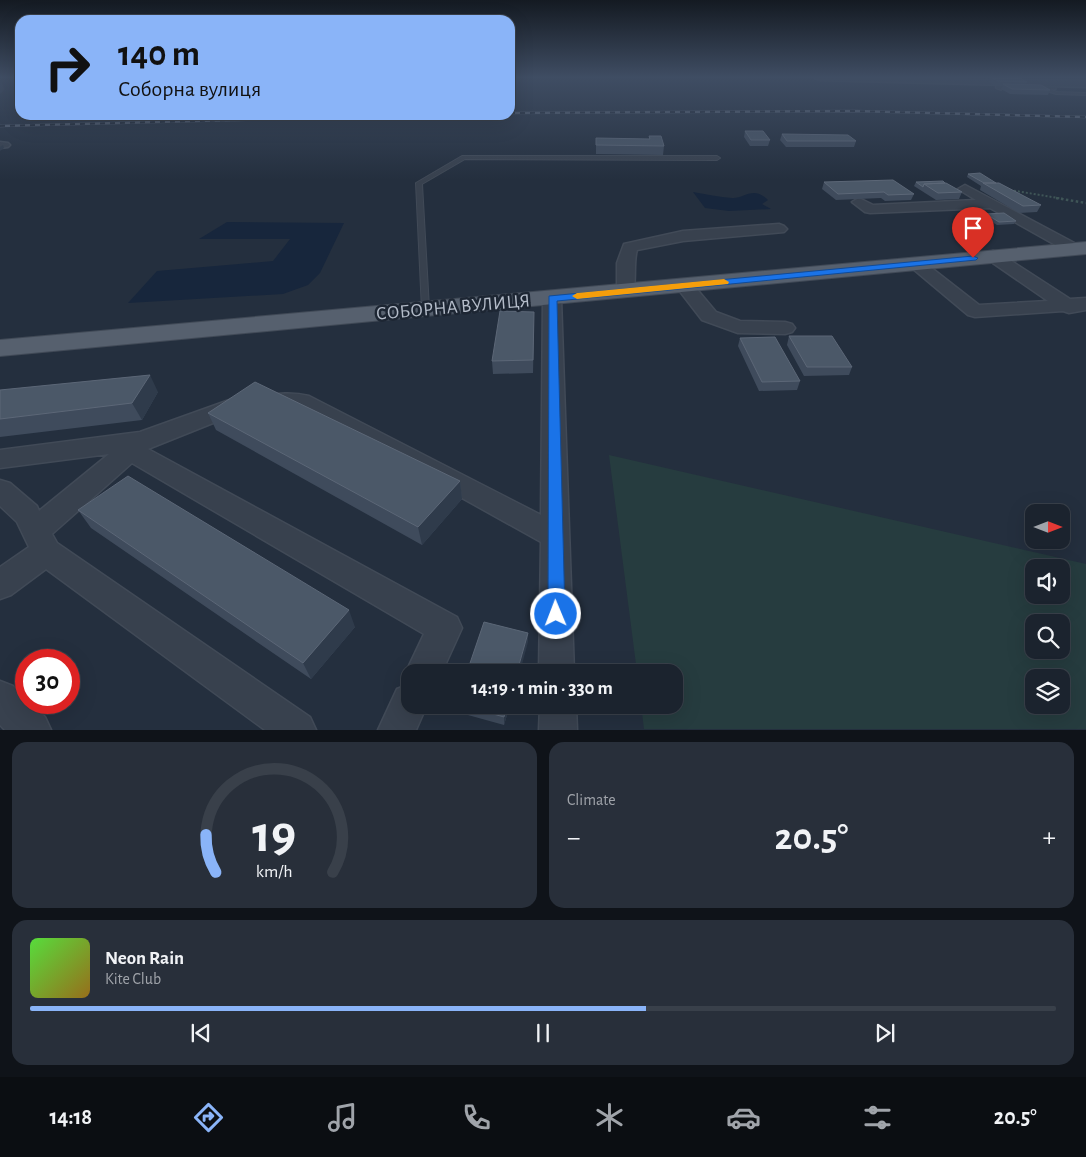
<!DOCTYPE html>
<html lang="en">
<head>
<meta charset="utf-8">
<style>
	:root { --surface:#1b232e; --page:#282f3a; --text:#f1f3f6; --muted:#a0a4aa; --line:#39404a; --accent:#8ab4f8 }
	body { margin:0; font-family:"Alegreya Sans",sans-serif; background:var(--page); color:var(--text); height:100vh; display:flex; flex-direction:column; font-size:19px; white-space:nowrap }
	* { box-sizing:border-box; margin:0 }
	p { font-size:16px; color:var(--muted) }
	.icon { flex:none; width:28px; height:28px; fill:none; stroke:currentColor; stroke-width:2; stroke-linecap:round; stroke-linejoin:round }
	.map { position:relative; height:730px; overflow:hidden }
	.sheet { display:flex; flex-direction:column; gap:12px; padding:12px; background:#0f1319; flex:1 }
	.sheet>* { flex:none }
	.top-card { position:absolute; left:15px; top:15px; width:500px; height:105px; border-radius:15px; box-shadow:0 5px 20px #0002,0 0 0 1px var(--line); background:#8ab4f8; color:#111; overflow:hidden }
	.needle { width:32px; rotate:90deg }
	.controls { position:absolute; left:1025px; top:504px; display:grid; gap:10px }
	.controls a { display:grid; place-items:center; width:45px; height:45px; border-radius:10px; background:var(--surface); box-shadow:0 5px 20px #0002,0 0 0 1px var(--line); font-size:25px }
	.speed { position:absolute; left:15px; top:649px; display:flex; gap:10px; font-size:25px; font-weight:700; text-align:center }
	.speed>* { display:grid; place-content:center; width:65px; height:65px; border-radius:50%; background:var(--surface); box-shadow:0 5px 20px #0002,0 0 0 1px var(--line); line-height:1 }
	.speed .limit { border:8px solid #d22; background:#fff; color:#111 }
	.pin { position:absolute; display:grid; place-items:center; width:42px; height:42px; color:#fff; margin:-51px -21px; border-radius:50% 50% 50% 0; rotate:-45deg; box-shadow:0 0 5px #0007 }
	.pin .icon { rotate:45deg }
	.me { position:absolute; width:55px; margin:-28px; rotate:359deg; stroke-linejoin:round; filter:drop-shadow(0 0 4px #0008) }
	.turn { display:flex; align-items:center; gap:18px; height:105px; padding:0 20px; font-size:22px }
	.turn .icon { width:65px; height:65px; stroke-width:2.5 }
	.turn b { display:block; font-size:35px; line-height:42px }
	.big { font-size:38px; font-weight:700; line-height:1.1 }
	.sheet .tile { flex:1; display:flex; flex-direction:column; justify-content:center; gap:8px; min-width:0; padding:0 18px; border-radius:15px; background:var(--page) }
	.sheet .dial { align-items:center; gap:0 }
	.dial svg { height:130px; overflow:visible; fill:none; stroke:var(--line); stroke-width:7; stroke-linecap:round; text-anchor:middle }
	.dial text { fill:var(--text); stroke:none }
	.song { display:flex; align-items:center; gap:15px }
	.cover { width:60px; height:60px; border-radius:8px; background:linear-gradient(135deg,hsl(110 70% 55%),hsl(40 70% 35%)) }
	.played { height:5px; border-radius:2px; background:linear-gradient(90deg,var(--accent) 60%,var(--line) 60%) }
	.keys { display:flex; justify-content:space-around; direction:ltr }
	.heat { display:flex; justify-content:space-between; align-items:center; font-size:28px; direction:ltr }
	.sheet .tiles { flex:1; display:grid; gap:12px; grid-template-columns:1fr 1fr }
	.tile:last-child { grid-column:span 2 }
	.trip { position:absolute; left:401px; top:664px; width:282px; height:50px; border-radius:15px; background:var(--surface); box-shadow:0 5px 20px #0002,0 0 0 1px var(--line); font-weight:700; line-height:50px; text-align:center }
	.tabs { display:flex; height:80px; justify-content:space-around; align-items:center; background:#0b0e12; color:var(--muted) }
	.tabs .icon { width:35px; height:35px }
	.tabs .selected { color:var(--accent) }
	.tabs b { font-size:22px; color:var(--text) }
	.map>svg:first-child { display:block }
</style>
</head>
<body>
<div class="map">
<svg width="1086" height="730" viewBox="0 0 1086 730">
	<rect width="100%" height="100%" fill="#242f3e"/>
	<path fill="#263c3f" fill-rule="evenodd" d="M609,455L1086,564V729H644L641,705H675V672H637ZM1034,568H1061V595H1034ZM1034,622H1061V650H1034ZM1034,678H1061V705H1034Z"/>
	<path fill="#17263c" d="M693,192C706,194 719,197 732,198C744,199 753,185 768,200L762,204L771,209L729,211L705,208Z
		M227,222L344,223L320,273L308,285L283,294L128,303L157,271L273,261L290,239H199Z"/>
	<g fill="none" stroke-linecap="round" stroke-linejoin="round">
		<defs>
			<path id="lane" d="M996,86H1016L1018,87L1003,88L1001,90L996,88Z
				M1033,86L1055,87L1056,89H1049L1057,92L1086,93V95L1056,94L1047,91V89L1032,88Z
				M462,156H717L720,158L717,160L465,159L422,184L429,308L428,310H422L416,183Z"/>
			<path id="street" d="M815,78L1086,81V87L819,80Z
				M0,142L8,143L10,145L8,147L0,148Z
				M965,185L1080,246L1082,249L1080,252H1068L990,208L870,213L865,212L852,202L859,198L873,205L976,200L958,189Z
				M779,224L784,226L787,229L784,232L683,241L637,250C633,262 637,288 632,295L626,296L620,295L617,291V263L624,244L683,231Z
				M993,251L999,253L1070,299L1086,298V310L1069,313L1063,311L975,317L968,315L906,263L908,259H920L979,305L1048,301L987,259L985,256L987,253Z
				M684,280L690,281L716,312L740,321L785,322L792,324L795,328L792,332L785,334L738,333L702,320L675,285L678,281Z
				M552,293L558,294L561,298L574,672H539L541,542L410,469L297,409L268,410L260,407L257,402L260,397C275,393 294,392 309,396L541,515L543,298L546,294Z
				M235,398L243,401L247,406L243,411L148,449L457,617L462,628L442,672H410V681L406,672L424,634L132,463L52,534L57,543L310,717L316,730H265L46,569L11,595L0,599V567L29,547L17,522L0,506V480L10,483L37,506L39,511L109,454L0,468V450L140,432Z
				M0,681L13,686L26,699V702H30L45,717L51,730H5L0,725Z
				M410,684V705H427L416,730H378L397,689Z
				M540,705H576L577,730H539Z"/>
			<path id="primary" d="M1086,242V254L0,356V340Z"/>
		</defs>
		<use href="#lane" stroke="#414a57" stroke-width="2"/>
		<use href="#street" stroke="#414a57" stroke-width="3"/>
		<use href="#primary" stroke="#414a57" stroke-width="2"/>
		<path stroke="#3f5557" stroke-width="2" stroke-dasharray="2 2" stroke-linecap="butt" d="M1010,190L1064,199"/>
		<path stroke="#3f5557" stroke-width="2.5" stroke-dasharray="2.5 2.5" stroke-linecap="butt" d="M1056,198L1086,203"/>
		<use href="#lane" fill="#38414e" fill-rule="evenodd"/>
		<use href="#street" fill="#38414e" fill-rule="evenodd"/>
		<use href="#primary" fill="#56606e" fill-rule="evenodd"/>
		<defs>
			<path id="rail" d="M510,113L855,111L1086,117
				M0,126L431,115"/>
		</defs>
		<use href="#rail" stroke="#5a6575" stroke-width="2.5"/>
		<use href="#rail" stroke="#1d2633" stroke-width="2" stroke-dasharray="5" stroke-linecap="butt"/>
	</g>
	<path fill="#3f4b5c" d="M991,78H1020L1027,82L1025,85L1050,90L1048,95L1010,94L1001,89L1003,86H996L989,82Z
		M745,131L770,140L768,146H750L744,137Z
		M782,134L856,141L854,147H786L780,140Z
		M649,136L664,146L663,155L596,154V138L649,139Z
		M968,174L996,183L1041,205L1037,212L1019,213L980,190L981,186L967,177Z
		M824,182L914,194L911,200L885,201L881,198L836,200L822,189Z
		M916,182L962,192L959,199L936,200L914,186Z
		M986,214L1016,221L1014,224L997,225L985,218Z
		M534,324L533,373L493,374L492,361Z
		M789,336L852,367L849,375L804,376L787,345Z
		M740,338L800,381L797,390L759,391L738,346Z
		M0,390L158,392L142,420L0,437Z
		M208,413L460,481L462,499L422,545L216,430Z
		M78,510L355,627L311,679L91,528Z
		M456,705H510L504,725L457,712Z"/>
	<path fill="#2f3b4b" d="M1,82L5,89L0,94V83Z
		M3,145L4,148L0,151V147Z
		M150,375L158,392L142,420L132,403Z
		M460,481L462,499L422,545L418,527Z
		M349,610L355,627L311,679L303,663Z
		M528,633V642L520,672H517Z
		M507,705H510L504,725V717Z"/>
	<path fill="#4b5868" stroke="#5c6777" d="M992,78H1020L1027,82L998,81Z
		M1003,84L1041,85L1050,90L1012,89Z
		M745,131H763L770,140H751Z
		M782,134L848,135L856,141H787Z
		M649,136H661L664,146L596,145V138L650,139Z
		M980,173L996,183H984L968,174Z
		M893,180L914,194L888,195L884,192L838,194L824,182Z
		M943,181L945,183L924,184L923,187L916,182Z
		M946,183L962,192L938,193L924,184Z
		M983,183H999L1041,205L1023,206Z
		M1004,213L1016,221L999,222L986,214Z
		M500,311L534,312L533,360L492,361Z
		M789,336H832L852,367H807Z
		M775,337L800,381L762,382L740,338Z
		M150,375L132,403L0,419V390Z
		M255,382L460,481L418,527L208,413Z
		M128,476L349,610L303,663L78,510Z
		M484,622L528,633L517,672H467Z
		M461,705H507L504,717Z"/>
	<linearGradient id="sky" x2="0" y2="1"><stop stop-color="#141a22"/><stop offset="0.43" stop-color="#3f4d63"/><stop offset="1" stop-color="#3f4d63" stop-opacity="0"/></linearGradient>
	<rect width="1086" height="180" fill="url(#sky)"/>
	<path fill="#1a73e8" stroke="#114b97" d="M973,256L978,258L976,260L557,301L565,614L563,620L556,622L550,620L548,614L549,296Z"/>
	<path fill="#f59e0b" d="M724,279L729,282L728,284L577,299L572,296L577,293Z"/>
	<g text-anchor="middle" stroke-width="5" stroke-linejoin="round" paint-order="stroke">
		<g font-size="19" fill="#b4bcc9" stroke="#1d2633">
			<text transform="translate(453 306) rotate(-5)" y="7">СОБОРНА ВУЛИЦЯ</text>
		</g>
	</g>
</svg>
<div class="controls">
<a><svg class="needle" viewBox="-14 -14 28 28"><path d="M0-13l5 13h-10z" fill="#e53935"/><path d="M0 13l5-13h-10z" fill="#a0a4aa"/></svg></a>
<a><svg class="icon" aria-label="sound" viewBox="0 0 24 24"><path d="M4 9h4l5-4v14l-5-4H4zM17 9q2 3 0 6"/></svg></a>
<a><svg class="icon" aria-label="search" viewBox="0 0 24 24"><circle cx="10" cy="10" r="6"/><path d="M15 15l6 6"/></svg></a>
<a><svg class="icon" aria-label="layers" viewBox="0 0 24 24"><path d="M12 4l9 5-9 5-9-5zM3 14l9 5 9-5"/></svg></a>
</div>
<div class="speed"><div class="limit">30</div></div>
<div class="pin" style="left:973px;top:258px;background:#d93025"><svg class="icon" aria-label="arrive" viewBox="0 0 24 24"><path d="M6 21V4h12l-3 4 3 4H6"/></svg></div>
<svg class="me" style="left:556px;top:614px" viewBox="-20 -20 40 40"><circle r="17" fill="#1a73e8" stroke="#fff" stroke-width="3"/><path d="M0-11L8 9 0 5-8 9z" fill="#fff"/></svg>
<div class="trip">14:19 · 1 min · 330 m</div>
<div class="top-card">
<div class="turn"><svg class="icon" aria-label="right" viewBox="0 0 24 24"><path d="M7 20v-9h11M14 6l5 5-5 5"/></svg><div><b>140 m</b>Соборна вулиця</div></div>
</div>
</div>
<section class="sheet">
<div class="tiles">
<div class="tile dial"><svg viewBox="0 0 100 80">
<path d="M14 69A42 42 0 1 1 86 69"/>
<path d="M14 69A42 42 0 0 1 8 46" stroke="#8ab4f8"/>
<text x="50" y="56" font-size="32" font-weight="700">19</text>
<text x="50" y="72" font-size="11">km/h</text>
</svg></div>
<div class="tile"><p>Climate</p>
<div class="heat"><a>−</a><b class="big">20.5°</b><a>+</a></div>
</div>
<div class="tile">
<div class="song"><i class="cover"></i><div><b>Neon Rain</b><p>Kite Club</p></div></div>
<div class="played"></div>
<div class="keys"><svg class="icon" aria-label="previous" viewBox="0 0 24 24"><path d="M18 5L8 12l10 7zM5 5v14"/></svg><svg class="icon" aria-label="pause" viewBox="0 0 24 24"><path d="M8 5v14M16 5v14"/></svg><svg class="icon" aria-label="next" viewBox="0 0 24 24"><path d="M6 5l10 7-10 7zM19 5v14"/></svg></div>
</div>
</div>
</section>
<nav class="tabs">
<b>14:18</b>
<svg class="icon selected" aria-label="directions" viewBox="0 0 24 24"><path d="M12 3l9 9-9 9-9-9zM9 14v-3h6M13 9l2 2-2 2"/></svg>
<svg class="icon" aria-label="music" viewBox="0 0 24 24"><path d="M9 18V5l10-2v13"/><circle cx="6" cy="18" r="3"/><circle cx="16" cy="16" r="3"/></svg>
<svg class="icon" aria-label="phone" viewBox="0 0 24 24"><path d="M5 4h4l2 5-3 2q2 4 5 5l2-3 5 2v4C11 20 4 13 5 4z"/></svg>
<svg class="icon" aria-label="climate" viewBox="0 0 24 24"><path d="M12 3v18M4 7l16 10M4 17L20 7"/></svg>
<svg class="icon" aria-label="car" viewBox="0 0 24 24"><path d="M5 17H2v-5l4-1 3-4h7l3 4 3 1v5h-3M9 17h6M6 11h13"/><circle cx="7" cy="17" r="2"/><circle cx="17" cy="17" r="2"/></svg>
<svg class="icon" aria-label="filters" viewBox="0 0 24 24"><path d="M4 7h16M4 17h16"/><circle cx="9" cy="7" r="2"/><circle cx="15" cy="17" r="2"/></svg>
<b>20.5°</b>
</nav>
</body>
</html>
